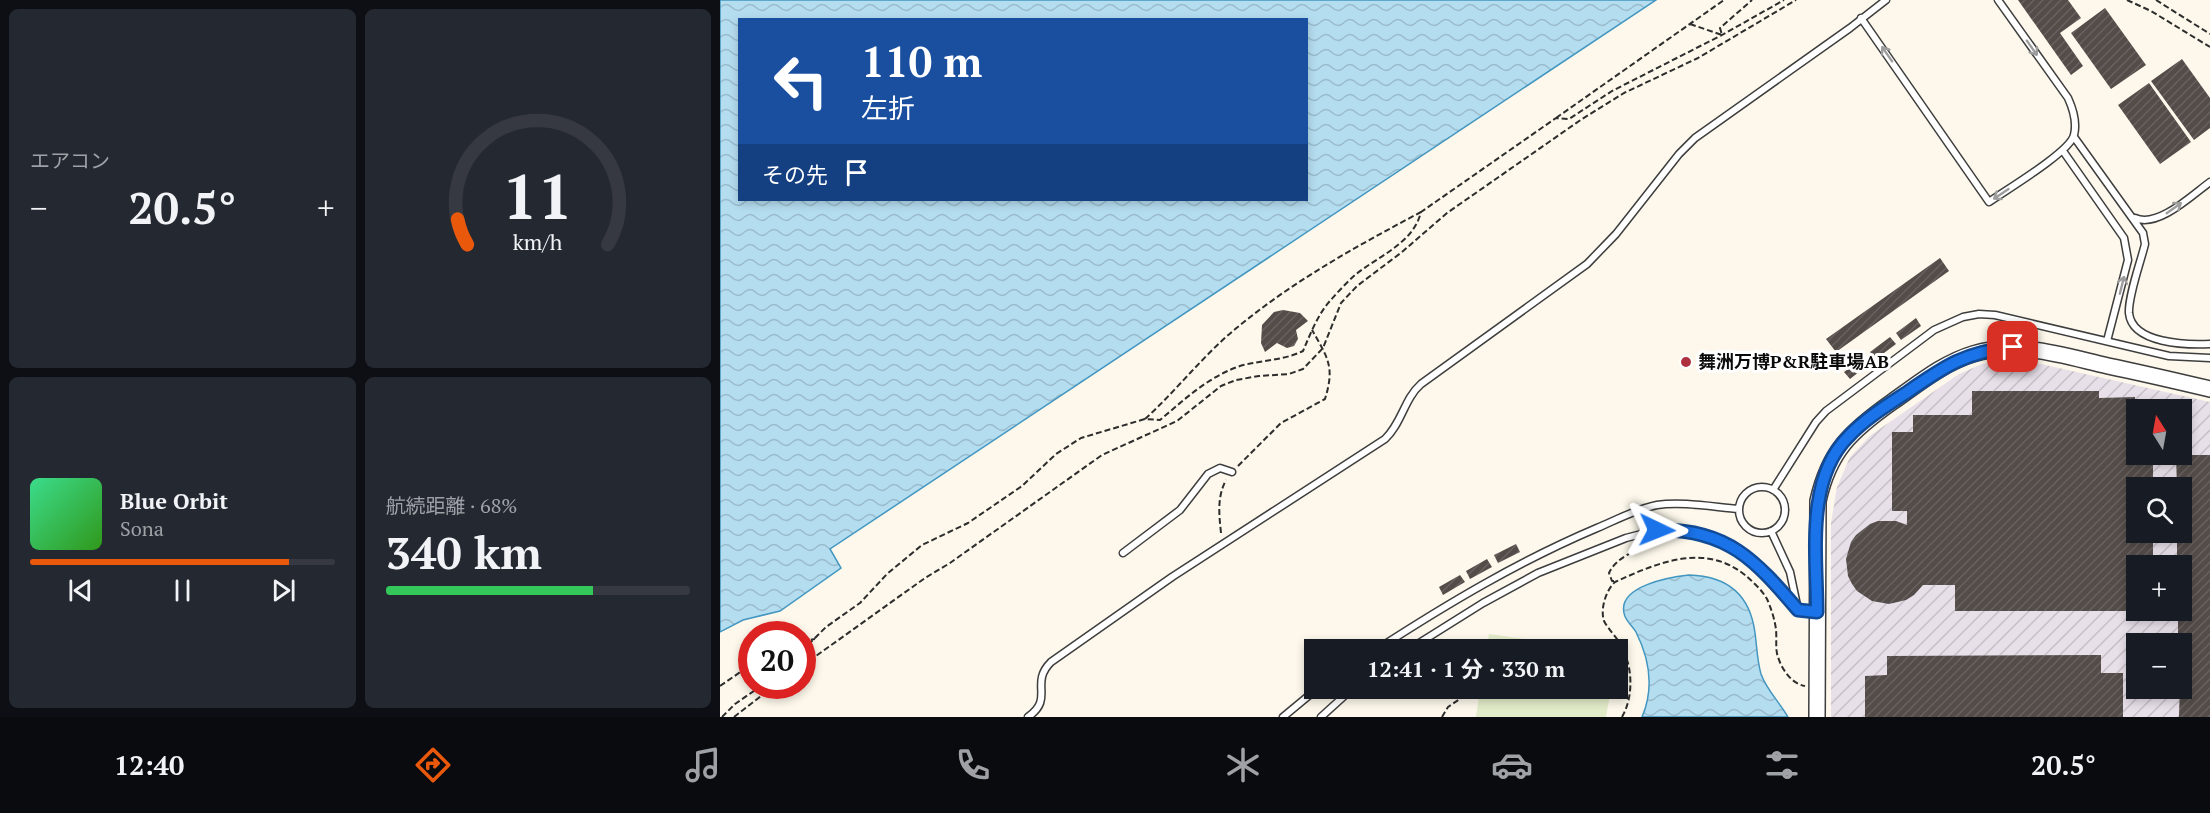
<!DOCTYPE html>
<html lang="ja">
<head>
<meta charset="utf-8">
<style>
	:root { --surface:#171b24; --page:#242831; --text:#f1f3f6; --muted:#9ea1a6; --line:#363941; --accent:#ea580c }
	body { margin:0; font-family:"PT Serif","Noto Sans JP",serif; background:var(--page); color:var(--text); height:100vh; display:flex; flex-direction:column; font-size:22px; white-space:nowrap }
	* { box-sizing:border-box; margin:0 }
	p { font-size:20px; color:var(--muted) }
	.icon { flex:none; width:33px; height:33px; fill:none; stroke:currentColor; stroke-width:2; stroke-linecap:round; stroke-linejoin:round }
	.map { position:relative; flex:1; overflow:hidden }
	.details { display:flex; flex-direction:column; gap:9px; padding:9px; background:#0d0f14; width:720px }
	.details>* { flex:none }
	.hud { position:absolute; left:18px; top:18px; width:570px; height:183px; border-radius:0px; box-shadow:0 3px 9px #0003; background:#1a4fa0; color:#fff; overflow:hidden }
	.needle { width:39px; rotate:349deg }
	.buttons { position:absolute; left:1406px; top:399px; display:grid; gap:12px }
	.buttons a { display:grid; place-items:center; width:66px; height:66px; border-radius:0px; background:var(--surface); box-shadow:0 3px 9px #0003; font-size:30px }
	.speed { position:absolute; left:18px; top:621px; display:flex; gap:12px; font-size:30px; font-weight:700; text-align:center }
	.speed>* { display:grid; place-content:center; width:78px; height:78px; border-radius:50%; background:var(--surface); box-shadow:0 3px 9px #0003; line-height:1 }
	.speed .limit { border:9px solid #d22; background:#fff; color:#111 }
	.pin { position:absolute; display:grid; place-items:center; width:51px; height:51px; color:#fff; margin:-26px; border-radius:12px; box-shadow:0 3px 9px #0006 }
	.me { position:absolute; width:66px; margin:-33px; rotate:92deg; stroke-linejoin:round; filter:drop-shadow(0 0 4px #0008) }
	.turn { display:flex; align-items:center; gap:21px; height:126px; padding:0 24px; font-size:27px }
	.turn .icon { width:78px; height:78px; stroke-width:2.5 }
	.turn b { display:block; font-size:42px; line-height:51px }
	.then { display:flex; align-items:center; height:57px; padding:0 24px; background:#0003; gap:12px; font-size:22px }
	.big { font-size:45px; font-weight:700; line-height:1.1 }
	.details .tile { flex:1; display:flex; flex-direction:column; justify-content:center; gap:9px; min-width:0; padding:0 21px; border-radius:9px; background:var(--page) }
	.details .dial { align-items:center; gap:0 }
	.dial svg { height:156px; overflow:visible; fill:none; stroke:var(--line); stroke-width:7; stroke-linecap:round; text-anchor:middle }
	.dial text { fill:var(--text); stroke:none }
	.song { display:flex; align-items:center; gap:18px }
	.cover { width:72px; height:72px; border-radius:9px; background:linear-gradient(135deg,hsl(150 70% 55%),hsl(110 70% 35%)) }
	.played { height:6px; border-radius:3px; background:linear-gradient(90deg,var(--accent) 85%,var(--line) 85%) }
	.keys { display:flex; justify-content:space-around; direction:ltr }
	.heat { display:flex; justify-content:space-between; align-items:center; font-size:33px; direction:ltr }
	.charge { height:9px; border-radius:4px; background:linear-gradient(90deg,#34c759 68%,var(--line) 0) }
	.details .tiles { flex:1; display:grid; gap:9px; grid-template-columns:repeat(2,1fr) }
	.trip { position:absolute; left:584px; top:639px; width:324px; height:60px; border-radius:0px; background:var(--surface); box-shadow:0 3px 9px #0003; font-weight:700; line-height:60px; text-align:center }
	.dock { display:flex; height:96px; justify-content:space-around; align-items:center; background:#090b0e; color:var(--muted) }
	.dock .icon { width:42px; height:42px }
	.dock .active { color:var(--accent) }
	.dock b { font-size:27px; color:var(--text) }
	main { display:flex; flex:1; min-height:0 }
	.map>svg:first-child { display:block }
</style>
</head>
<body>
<main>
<section class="details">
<div class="tiles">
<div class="tile"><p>エアコン</p>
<div class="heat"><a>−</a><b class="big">20.5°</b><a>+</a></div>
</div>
<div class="tile dial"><svg viewBox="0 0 100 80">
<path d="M14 69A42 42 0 1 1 86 69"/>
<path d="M14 69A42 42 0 0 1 9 56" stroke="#ea580c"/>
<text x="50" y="56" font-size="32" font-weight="700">11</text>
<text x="50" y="72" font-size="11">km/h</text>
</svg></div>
<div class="tile">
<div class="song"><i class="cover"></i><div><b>Blue Orbit</b><p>Sona</p></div></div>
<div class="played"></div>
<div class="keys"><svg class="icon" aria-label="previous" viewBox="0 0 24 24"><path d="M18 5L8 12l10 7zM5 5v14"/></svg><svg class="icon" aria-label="pause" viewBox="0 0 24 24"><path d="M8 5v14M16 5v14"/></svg><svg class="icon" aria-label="next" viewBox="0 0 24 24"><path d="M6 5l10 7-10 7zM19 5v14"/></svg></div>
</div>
<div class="tile"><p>航続距離 · 68%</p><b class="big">340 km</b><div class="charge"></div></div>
</div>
</section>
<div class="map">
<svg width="1490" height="717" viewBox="0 0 1490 717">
	<defs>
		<pattern id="industrial-furrows" width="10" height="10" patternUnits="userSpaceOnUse" patternTransform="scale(1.5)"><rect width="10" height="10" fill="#e8e0e9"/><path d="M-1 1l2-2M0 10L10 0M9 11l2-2" fill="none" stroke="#c6bfc6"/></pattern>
		<pattern id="water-waves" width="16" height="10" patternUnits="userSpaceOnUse" patternTransform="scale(1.5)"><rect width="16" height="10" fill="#b5ddf0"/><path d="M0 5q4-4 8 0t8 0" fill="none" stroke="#9abccc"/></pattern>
		<pattern id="building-hatch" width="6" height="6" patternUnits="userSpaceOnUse" patternTransform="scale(1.5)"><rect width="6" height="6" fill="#534c49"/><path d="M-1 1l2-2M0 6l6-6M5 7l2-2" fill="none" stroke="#67615f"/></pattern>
	</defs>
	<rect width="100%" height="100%" fill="#fdf8eb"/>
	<path fill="url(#industrial-furrows)" fill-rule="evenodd" d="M1291,360L1321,364L1490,402V717H1111V523L1117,487L1130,457L1151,435L1239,374L1262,364ZM1416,410H1461V454H1416ZM1416,488H1461V532H1416ZM1416,566H1461V610H1416ZM1416,644H1461V688H1416Z"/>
	<path fill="#e2ecc9" d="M769,634L874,649H766Z
		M760,689V688L891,689L886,717H756Z"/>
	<path fill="url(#water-waves)" stroke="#4296c0" stroke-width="1.5" fill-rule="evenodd" d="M0,0H936L110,549L121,568L60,611L23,620L0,632ZM20,20H586V200H20Z
		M969,575C1007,576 1030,594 1035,633C1037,647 1037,660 1041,674C1046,689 1060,703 1068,717H922C934,689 930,660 916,632C913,626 905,621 904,613C898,586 950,577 969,575Z"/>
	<path fill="url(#building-hatch)" d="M1298,0H1348L1361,18L1340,33L1363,66L1351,75Z
		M1385,8L1426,65L1391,89L1351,33Z
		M1462,59L1490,98V128L1474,140L1431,81Z
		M1429,83L1471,142L1440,164L1398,105Z
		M1220,258L1229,271L1116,352L1106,339Z
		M563,310L580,313L588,321L576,330L578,339L574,346L567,348L557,343L545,352L541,343L542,325L554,312Z
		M1196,318L1201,326L1181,340L1176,333Z
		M1170,337L1176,344L1156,359L1150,352Z
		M1144,357L1149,364L1130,379L1124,372Z
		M1252,391H1379V398L1415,397L1416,454H1433V488H1416V532H1433V566H1416V611H1235V585H1203L1194,595L1186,600L1169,604L1152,601L1137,591L1132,584L1128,576L1126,559L1131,542L1136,535L1150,524L1158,521H1176L1187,525V511H1172V432H1193V415H1252Z
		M1456,455H1490V717H1459L1461,644H1458V610H1461V566H1457V532H1461V488H1457Z
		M796,544L800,552L778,563L774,555Z
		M767,559L772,567L750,579L746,571Z
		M740,575L745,582L723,595L719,587Z
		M1381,655V673H1403V717H1145V676L1167,675V656Z"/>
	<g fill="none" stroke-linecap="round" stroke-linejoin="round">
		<defs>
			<path id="service" d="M1141,18L1269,202C1286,190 1350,152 1354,135C1357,123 1353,109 1348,98L1278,0
				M1354,137L1423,233L1425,244C1421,261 1408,296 1409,313C1412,344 1467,345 1490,344
				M1343,151L1404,238L1408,260L1387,341
				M1415,218C1438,228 1471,196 1490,182
				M1019 510a23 23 0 1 1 46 0a23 23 0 1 1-46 0Z
				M1053,490L1096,422L1106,411L1214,330L1243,317L1259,314L1275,315L1449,356L1490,358
				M1051,531L1070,572L1078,610
				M403,553L460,510L488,474L500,468L512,472
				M656,650C727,604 799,561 877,528C896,520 916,509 937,505C961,501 994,507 1019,509
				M688,650L763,603L818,573L906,538L937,530H957L978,533L1008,545L1040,567L1078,610L1096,612
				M308,717C335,698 309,684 331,662L452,577L665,439C682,423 684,399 701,384L867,264L896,234L959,154L975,138L1130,28L1166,0
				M563,717L598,688
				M601,717L633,688"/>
			<path id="tertiary" d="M1097,717L1098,501C1109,451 1131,431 1172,402C1198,384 1223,363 1253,354C1298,340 1344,356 1388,366C1422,373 1456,381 1490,389"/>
		</defs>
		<use href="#service" stroke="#3e3e3e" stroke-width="9"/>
		<use href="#tertiary" stroke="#3e3e3e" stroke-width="18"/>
		<path stroke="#2d2d2d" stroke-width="2" stroke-dasharray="6 3" stroke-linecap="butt" d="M1407,0L1431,11L1490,47
			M1436,0L1490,34
			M970,24L1002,35L1000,28L1032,0
			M836,118L1004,0
			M425,419C458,389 485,353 519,326C575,280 637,246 701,212
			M518,466L561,423L605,399C615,367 608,358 592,330
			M501,533C499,514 497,497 506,480
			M894,581H892L889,573C898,553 930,545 949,539
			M82,641L95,639
			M82,651L106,627L140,603L167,574L202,545L248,523L302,486L336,454L361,438L425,419L440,420C465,399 488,377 520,366C541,360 562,361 583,351C590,335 597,316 609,302C617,293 626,283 635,275C658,256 693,244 701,212L836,118L849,119L892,91L1002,35L1064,0
			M82,666L205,578L230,563L382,455L457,421L501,386L516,380L539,376L569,374L583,369L603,348L621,303L637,286L682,252L727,213L862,119L904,93L978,58L1076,0
			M0,686L32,664
			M2,717L15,704L41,686
			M14,717L54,686
			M722,717L728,707L756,688
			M902,717C914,696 913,665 900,644C896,636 888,629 884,621C880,609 886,590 895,582C937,563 984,542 1025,575C1033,582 1042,590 1047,599C1051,608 1055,620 1056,630C1057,639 1055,649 1058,657C1062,670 1072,684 1085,686"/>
		<use href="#service" stroke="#fff" stroke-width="6"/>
		<use href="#tertiary" stroke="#fff" stroke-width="15"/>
	</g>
	<defs><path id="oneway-shaft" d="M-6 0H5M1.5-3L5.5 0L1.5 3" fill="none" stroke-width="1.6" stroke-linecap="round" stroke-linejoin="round" transform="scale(1.5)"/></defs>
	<g stroke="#9d9d9d">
		<use href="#oneway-shaft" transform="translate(1312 48) rotate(55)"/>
		<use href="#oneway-shaft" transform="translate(1167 54) rotate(-125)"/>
		<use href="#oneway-shaft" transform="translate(1281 194) rotate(146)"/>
		<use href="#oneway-shaft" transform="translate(1454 208) rotate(-35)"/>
		<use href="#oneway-shaft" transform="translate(1402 285) rotate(-76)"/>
	</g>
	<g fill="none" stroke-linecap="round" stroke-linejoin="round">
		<defs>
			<path id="route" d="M937,530C1007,528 1036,561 1078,610L1097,612C1097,557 1085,480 1128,437C1145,419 1166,406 1186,393C1225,366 1245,352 1293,347"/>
		</defs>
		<use href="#route" stroke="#114b97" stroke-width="15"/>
		<use href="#route" stroke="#1a73e8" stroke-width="10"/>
	</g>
	<circle fill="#ad313f" stroke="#fff" stroke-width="2" cx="966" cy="362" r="6"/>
	<g text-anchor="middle" stroke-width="6" stroke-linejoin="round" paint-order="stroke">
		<g font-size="18" font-weight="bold" fill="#0b0b0b" stroke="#fff" text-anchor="start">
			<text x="978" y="368">舞洲万博P&amp;R駐車場AB</text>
		</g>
	</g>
</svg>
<div class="buttons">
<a><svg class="needle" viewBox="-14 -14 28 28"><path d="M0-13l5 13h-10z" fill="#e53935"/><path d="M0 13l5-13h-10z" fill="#9ea1a6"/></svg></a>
<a><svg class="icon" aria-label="search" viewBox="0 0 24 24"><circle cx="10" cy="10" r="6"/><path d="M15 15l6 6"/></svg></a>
<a>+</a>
<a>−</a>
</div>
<div class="speed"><div class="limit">20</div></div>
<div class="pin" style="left:1293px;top:347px;background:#d93025"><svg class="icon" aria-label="arrive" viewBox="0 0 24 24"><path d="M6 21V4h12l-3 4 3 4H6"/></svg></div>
<svg class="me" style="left:937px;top:530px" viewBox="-20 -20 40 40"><path d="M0-17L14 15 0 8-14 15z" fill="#1a73e8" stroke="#fff" stroke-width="4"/></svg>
<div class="trip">12:41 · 1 分 · 330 m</div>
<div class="hud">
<div class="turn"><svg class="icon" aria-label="left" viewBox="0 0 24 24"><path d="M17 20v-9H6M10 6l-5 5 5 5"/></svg><div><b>110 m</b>左折</div></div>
<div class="then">その先<svg class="icon" aria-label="arrive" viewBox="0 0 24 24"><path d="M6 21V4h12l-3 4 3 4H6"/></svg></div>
</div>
</div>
</main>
<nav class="dock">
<b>12:40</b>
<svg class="icon active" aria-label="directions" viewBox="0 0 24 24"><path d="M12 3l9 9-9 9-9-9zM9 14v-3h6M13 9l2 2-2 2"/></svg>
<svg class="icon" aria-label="music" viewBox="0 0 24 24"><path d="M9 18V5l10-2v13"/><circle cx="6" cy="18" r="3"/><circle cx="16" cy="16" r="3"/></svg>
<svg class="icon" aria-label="phone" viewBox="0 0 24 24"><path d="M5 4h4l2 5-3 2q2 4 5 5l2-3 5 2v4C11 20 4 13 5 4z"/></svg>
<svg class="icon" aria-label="climate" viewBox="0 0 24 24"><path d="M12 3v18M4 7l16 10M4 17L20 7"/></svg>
<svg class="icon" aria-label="car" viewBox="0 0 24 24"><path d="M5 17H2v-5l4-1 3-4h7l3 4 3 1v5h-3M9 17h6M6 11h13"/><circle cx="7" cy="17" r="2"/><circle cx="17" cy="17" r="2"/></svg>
<svg class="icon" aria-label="filters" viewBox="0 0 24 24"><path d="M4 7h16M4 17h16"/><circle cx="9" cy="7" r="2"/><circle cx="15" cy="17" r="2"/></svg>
<b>20.5°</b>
</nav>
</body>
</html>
